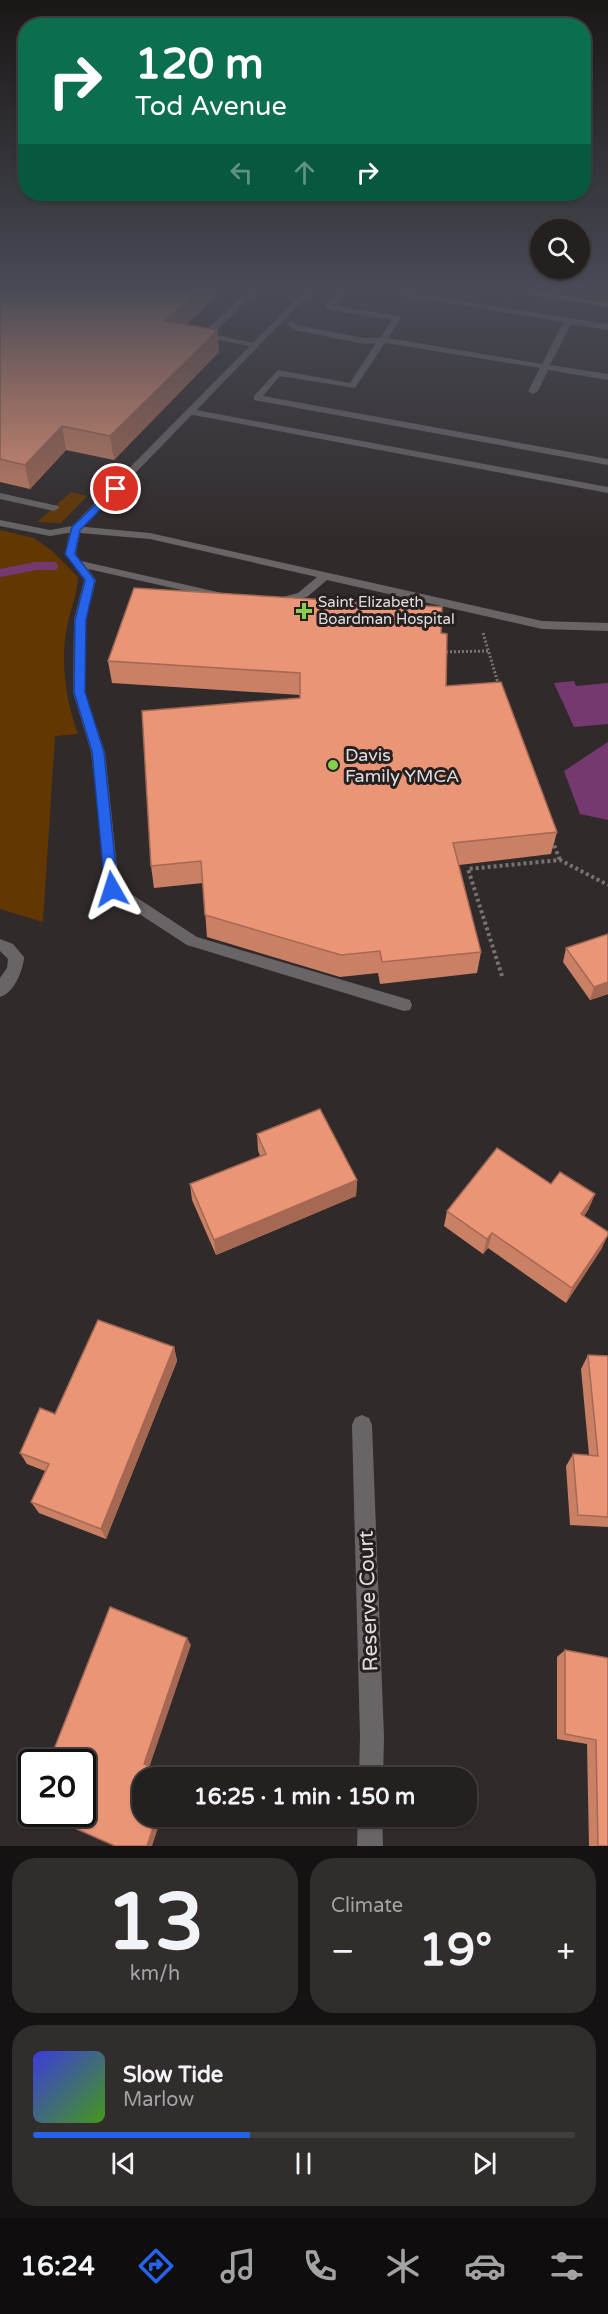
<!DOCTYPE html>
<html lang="en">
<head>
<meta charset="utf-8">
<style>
	:root { --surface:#252020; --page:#312d2d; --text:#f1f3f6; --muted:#a3a3a5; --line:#423e3e; --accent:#2563eb }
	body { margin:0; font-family:"Varela Round",sans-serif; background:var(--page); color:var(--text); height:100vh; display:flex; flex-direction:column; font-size:22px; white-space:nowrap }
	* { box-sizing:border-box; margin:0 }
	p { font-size:20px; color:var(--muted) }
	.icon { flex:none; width:33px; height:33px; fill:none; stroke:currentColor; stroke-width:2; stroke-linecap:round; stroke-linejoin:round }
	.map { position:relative; height:1846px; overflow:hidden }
	.side { display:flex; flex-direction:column; gap:12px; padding:12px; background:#141212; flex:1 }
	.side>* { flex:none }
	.top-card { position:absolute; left:18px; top:18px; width:573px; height:183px; border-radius:24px; box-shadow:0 2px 4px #0004,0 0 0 2px var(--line); background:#0b6e4f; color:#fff; overflow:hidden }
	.fabs { position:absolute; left:530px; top:219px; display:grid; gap:12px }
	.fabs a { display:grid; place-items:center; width:60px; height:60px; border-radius:50%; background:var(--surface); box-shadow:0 2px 4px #0004,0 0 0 2px var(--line); font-size:30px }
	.speed { position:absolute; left:18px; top:1749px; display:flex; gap:12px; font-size:30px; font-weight:700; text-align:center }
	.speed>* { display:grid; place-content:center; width:78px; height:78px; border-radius:50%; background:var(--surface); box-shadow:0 2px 4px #0004,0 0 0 2px var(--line); line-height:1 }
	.speed .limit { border:3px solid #111; border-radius:9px; background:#fff; color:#111 }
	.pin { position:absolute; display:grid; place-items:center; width:51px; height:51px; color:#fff; margin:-26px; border:3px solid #fff; border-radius:50%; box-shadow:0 2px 6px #0007 }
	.me { position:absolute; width:66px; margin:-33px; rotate:354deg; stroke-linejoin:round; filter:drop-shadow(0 0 4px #0008) }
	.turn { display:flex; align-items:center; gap:21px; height:126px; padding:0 18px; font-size:27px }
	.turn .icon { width:78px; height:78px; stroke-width:2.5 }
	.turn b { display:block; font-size:42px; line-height:51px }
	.lanes { display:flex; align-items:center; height:57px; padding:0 18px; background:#0003; justify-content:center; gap:30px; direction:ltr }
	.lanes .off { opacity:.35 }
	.big { font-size:45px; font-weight:700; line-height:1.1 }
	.side .card { flex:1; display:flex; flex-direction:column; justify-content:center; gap:9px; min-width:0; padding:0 21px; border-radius:24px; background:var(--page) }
	.side .dial { align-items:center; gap:0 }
	.dial b { font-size:78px; line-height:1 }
	.song { display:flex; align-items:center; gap:18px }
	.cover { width:72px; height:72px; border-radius:9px; background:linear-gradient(135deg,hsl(240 70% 55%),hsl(100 70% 35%)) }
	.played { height:6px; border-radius:3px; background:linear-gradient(90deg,var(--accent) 40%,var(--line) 40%) }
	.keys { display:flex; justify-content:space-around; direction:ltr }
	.heat { display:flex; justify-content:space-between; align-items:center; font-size:33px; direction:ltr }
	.side .tiles { flex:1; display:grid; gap:12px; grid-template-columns:1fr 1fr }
	.card:last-child { grid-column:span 2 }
	.trip { position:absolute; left:132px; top:1767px; width:345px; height:60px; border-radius:24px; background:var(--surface); box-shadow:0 2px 4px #0004,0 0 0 2px var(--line); font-weight:700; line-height:60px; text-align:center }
	.tabs { display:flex; height:96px; justify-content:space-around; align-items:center; background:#0f0d0d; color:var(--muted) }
	.tabs .icon { width:42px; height:42px }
	.tabs .active { color:var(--accent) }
	.tabs b { font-size:27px; color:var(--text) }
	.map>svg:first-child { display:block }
</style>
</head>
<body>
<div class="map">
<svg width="608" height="1846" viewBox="0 0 608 1846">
	<rect width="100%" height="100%" fill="#312a2a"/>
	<path fill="#633700" d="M499,288H608V305Z
		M71,492L87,496L61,523L37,522Z
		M0,530L34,538L51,550L78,577C77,595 70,610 67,627C60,662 66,701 78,734L55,736L43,922L0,909Z"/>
	<path fill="#753970" d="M574,681L576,686L608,683V724L574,727L554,683Z
		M608,742V820L580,814L564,771Z"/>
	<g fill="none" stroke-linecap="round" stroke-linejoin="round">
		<path stroke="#753970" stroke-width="8" d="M0,573L36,566H54"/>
		<path stroke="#787272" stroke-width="3" stroke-dasharray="2 2" stroke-linecap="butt" d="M483,633L499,686
			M442,652L489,651"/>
		<path stroke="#787272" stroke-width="4" stroke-dasharray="3 3" stroke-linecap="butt" d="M552,840L560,860
			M502,976L468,869L560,860L608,885"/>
		<path fill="#696567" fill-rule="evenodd" d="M250,288H259L213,334L258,344V348L204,337V333Z
			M291,288H311L313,290L309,292Z
			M342,288H350L334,305L400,316L401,318L388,338L542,364L563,322L357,288H376L608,324V330L571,324L550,365L608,374V380L548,370L538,391L533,394L528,391L540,368L385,343L355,388L280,376L263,396L608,459V465L254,400V396L278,370L350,383L376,343L364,344L294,330L288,324L292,321L297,325L364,338H380L392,320L325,309V305Z
			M191,409L608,487V493L188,414V410Z
			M0,493L58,506L59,508L54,511L0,499Z
			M75,526L150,533L542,621L608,623V631L542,629L327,580L307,597L275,605L271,604V600L298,593L317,577L150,539L80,533L76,554L81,561L222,593L228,596L222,599L88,569L96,580L86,620L85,692L105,752L119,886L197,937L410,1000L412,1005L410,1010L404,1011L187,945L107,893L91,752L73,692L74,620L84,580L65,554L70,529Z
			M0,939L13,944L24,957C23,971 14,993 0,997V978L7,968L8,959L0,951Z"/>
		<path fill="#696567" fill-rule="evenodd" d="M307,288H315L79,531L50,536L0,526V520L50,530L72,526Z
			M362,1415L369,1418L372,1425L384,1737L383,1778H359L360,1737L352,1425L355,1418Z
			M358,1816H382L383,1846H357Z"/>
		<path fill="#8c8588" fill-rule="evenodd" d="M495,288H514L608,303V307Z"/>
	</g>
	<path fill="#c98065" d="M0,288L217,296L187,324L219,352L114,460L66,450L30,489L0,482Z
		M441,633L446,686L557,832L551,854L459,865L481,952L477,973L380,984L378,973L340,977L207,937L203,883L154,888L151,866L300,698V695L112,683L108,661Z
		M608,934V994L590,1000L563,962L566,948Z
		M257,1134L357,1180L356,1196L216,1255L192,1200L190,1184L260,1156L258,1150Z
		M551,1184L595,1194L588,1210L584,1216L602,1248L566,1303L488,1248L483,1254L444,1226L447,1211Z
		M174,1347L177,1361L106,1539L39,1513L31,1502L45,1471L27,1464L20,1453L55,1414Z
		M588,1355L608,1356V1527L570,1525L566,1466L573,1454L589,1455L581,1369Z
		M565,1650L608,1658V1846H589L587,1744L557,1739V1657Z"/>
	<path fill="#a46853" d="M201,288H217V296L167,343L165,321Z
		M218,330L219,352L114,460L110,436Z
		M62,426L66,450L30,489L25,465Z
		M608,982V994L590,1000L594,987Z
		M357,1180L356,1196L216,1255L214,1240Z
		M595,1194L588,1210L575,1230L581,1214Z
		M492,1233L488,1248L483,1254L487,1239Z
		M608,1235L602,1248L566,1303L572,1288Z
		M174,1347L177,1361L106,1539L101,1529Z
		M187,1638L191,1645L149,1768L144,1764Z
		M157,1816H162L152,1846H147Z"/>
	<path fill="#ea9576" stroke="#a46853" stroke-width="1.5" d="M0,288H201L165,321L218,330L110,436L62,426L25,465L0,459Z
		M134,588L442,607L441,633L447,634L446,686L501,682L557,832L453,843L481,952L382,962L380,951L341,955L205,915L201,861L151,866L142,711L300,698V673L108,661Z
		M608,934V982L594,987L566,948Z
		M320,1109L357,1180L214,1240L190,1184L266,1154L257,1134Z
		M497,1148L551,1184L560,1172L595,1194L581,1214L608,1232V1235L572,1288L492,1233L487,1239L447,1211Z
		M98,1320L174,1347L101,1529L31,1502L49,1464L20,1453L40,1408L55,1414Z
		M588,1355L608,1356V1517L578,1515L573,1454L598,1456Z
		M110,1607L187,1638L144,1764L171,1775L170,1778H142V1816H157L147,1846H115L43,1814H82V1762H49Z
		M565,1650L608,1658V1846H598L596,1740L565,1734Z"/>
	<linearGradient id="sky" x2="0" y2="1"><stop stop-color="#1b1717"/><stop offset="0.53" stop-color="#484a55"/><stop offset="1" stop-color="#484a55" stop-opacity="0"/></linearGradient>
	<rect width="608" height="546" fill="url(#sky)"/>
	<path fill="#2563eb" stroke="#184099" stroke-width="1.5" d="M113,487L121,489L80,530L75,554L95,580L86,620L85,692L104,752L118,889L112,894L105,889L92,752L74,692L75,620L85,580L65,554L72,527Z"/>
	<g fill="#88cf49" stroke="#272020" stroke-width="2">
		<path d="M301 602h6v6h6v6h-6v6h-6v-6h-6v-6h6z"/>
		<circle cx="333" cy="765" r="6"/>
	</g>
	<g text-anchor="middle" stroke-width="6" stroke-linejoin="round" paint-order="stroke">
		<g font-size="15" fill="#e2dddd" stroke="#272020" text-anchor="start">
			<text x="318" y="607">Saint Elizabeth<tspan x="318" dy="17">Boardman Hospital</tspan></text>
		</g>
		<g font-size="18" fill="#e2dddd" stroke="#272020" text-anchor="start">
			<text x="345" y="761">Davis<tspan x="345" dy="21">Family YMCA</tspan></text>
		</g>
		<g font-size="21" fill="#e2dddd" stroke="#272020">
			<text transform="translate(368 1601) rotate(-92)" y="7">Reserve Court</text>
		</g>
	</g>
</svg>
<div class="fabs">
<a><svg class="icon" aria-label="search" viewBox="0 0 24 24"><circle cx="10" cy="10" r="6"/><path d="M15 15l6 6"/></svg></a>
</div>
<div class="speed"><div class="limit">20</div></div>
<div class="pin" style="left:116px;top:489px;background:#d93025"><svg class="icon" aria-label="arrive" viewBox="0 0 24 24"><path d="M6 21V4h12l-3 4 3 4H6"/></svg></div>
<svg class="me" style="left:112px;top:889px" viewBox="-20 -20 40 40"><path d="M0-17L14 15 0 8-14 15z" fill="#2563eb" stroke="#fff" stroke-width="4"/></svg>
<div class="trip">16:25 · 1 min · 150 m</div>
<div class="top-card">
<div class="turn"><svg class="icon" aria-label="right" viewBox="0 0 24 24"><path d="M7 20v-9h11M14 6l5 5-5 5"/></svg><div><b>120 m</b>Tod Avenue</div></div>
<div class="lanes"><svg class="icon off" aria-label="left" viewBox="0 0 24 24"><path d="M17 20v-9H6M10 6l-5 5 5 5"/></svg><svg class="icon off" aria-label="ahead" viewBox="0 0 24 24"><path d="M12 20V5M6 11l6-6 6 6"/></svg><svg class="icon" aria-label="right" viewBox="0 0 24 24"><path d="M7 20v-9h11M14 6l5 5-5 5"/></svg></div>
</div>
</div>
<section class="side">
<div class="tiles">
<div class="card dial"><b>13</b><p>km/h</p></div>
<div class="card"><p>Climate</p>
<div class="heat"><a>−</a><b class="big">19°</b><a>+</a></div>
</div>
<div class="card">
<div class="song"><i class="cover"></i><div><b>Slow Tide</b><p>Marlow</p></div></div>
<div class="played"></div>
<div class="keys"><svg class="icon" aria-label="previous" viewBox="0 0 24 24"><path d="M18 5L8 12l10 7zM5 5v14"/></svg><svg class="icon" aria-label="pause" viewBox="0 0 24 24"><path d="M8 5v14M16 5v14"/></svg><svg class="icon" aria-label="next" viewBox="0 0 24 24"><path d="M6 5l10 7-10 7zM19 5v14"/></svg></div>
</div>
</div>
</section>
<nav class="tabs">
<b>16:24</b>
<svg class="icon active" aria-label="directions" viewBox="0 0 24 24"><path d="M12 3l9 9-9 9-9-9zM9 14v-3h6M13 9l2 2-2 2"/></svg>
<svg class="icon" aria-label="music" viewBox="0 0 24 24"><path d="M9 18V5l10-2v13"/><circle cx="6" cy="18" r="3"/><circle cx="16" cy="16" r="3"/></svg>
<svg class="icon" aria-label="phone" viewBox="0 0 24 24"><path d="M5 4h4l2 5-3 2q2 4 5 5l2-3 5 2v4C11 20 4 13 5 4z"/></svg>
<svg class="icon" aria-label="climate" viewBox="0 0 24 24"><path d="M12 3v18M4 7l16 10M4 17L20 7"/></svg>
<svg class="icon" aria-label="car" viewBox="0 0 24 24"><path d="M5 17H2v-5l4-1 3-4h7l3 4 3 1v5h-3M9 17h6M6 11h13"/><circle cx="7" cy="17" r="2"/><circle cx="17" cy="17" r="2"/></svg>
<svg class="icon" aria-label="filters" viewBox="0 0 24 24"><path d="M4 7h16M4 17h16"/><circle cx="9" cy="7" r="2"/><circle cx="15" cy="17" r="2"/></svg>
</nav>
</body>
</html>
